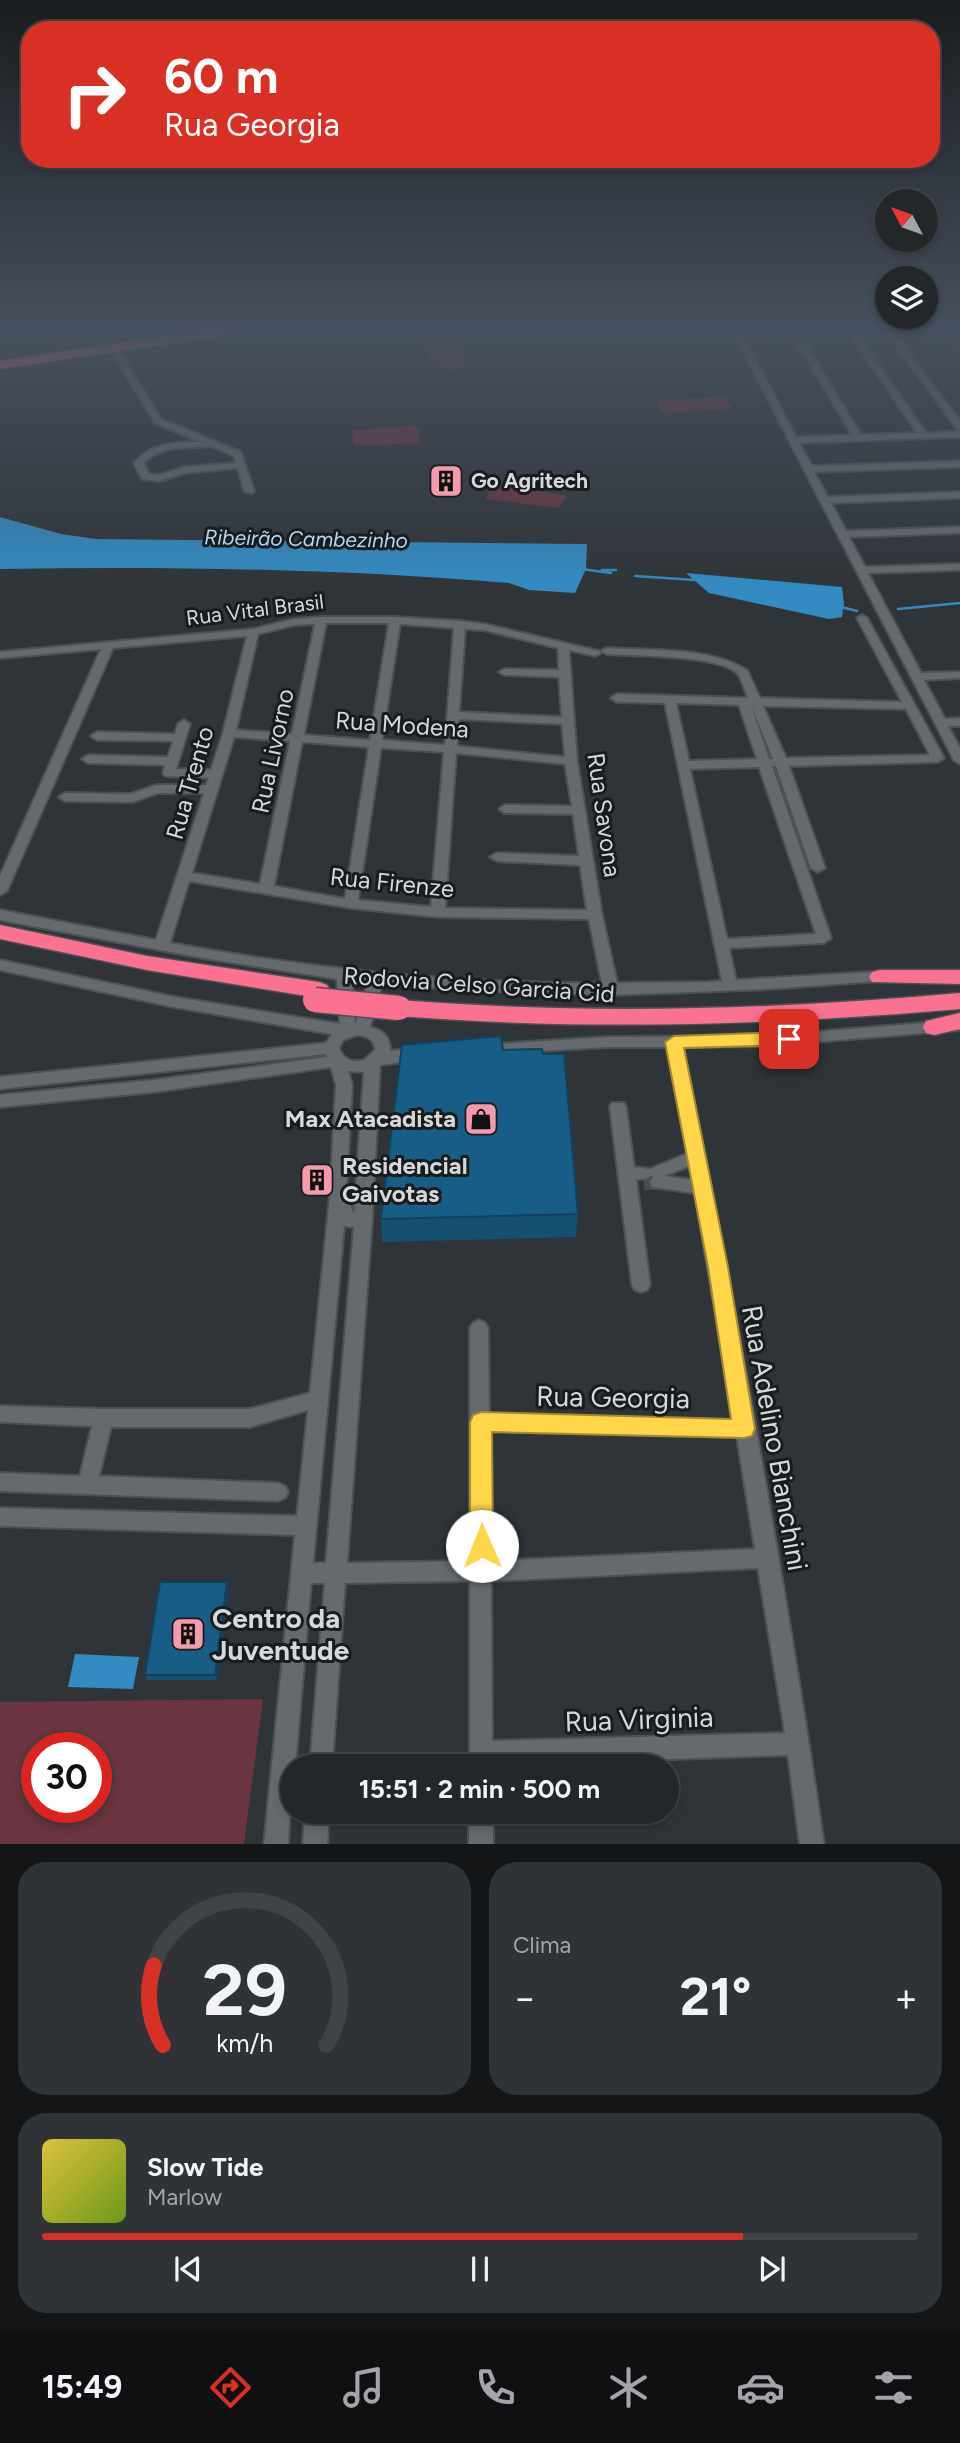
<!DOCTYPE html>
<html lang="pt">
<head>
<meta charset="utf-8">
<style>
	:root { --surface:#23272a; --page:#2f3336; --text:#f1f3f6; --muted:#a3a5a8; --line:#404447; --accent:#d93025 }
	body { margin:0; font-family:Figtree,sans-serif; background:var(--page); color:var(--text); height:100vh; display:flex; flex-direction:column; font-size:26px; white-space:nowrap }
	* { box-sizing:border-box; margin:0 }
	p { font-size:23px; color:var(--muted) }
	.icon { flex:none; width:38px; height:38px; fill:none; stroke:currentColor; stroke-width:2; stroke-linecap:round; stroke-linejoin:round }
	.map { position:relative; height:1844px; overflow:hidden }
	.drawer { display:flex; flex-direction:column; gap:18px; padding:18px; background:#131517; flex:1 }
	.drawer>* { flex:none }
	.hud { position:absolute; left:21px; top:21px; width:919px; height:147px; border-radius:28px; box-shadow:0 4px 10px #0003,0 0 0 2px var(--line); background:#d93025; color:#fff; overflow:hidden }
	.needle { width:46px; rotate:311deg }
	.tools { position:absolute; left:875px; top:189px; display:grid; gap:14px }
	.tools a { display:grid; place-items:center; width:63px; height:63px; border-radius:50%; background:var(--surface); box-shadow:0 4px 10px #0003,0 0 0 2px var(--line); font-size:35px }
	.speed { position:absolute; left:21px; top:1732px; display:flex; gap:14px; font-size:35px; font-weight:700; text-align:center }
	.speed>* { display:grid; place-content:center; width:91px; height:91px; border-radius:50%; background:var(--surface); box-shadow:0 4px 10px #0003,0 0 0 2px var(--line); line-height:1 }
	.speed .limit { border:10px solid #d22; background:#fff; color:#111 }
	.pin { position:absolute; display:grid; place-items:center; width:60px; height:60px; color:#fff; margin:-30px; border-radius:14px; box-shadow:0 4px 10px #0006 }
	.me { position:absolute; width:77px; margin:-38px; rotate:359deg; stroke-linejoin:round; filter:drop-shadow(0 0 5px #0008) }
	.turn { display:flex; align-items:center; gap:24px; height:147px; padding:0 28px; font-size:32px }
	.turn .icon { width:91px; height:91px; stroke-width:2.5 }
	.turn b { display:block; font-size:49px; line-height:60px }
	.big { font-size:52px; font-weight:700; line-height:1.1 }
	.drawer .widget { flex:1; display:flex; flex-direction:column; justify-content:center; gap:10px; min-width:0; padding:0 24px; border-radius:28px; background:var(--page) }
	.drawer .dial { align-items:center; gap:0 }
	.dial svg { height:182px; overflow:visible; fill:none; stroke:var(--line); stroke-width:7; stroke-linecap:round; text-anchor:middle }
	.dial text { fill:var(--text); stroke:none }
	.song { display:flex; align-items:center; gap:21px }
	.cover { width:84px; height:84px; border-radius:10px; background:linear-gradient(135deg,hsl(50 70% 55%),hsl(80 70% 35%)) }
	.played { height:7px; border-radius:4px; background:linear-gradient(90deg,var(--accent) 80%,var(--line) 80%) }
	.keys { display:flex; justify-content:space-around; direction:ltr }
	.heat { display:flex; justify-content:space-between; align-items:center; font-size:38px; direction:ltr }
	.drawer .tiles { flex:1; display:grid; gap:18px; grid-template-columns:1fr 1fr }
	.widget:last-child { grid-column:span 2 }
	.trip { position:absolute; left:280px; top:1754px; width:399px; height:70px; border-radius:35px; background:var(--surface); box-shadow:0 4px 10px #0003,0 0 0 2px var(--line); font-weight:700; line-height:70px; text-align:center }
	.tabs { display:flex; height:112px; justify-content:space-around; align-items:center; background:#0e1011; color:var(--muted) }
	.tabs .icon { width:49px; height:49px }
	.tabs .selected { color:var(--accent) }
	.tabs b { font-size:32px; color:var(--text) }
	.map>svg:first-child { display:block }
</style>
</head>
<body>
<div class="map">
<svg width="960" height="1845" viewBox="0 0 960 1845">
	<rect width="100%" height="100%" fill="#2f3438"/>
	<path fill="#6a3440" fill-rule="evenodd" d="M434,339C454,336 463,346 468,365L454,370L432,366L422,346Z
		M725,397L732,409L662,413L656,400Z
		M413,426L419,429V443L358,446L354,444L352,432L355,430Z
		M497,485L564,495L567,497L558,508L485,499L492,487Z
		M263,1699L244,1844H0V1702ZM37,1748H96V1808H37Z"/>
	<path fill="#338bc2" d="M0,517L61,534L96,539L587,544L586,569L575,593L529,590L509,583C340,569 169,566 0,569Z
		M686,573L842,587L844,603L842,617L829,619L709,593Z
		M75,1654L139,1657L133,1689L68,1687Z"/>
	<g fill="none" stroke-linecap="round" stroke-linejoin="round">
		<path stroke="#338bc2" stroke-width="2.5" d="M582,569L611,573
			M602,570H616
			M635,576L695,580
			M841,607L857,611
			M898,609L960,603"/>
		<path stroke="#484d50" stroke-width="16" stroke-dasharray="16 8" stroke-linecap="butt" d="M644,1182H658"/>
		<defs>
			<path id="minor" d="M172,330H181L182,332L178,334Z
				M732,330H758L742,334L796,437L852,435L789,330H797L861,435L917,433L847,330H855L926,433L960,431V437L799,443L812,466L960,461V467L814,472L828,497L960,492V498L831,503L846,531L960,527V533L849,537L865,567L960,564V570L868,573L921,673L960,672V678L924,680L945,719L960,718V726H948L960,748V764L954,760Z
				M884,330H892L960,421V430L957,429Z
				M944,330H952L960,340V347Z
				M110,346H116L161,419L241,452L254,491L252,493L244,491L238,468L185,473L160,481L142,479L134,463C151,443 175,442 200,442L155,423L109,348ZM211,446L234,456L236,463L184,467L159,475L149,474L144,463C162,444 187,449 211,446Z
				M862,615L867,618L944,758L938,762L789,766L825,868L818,872L811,868L776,766H772L831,938L824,943L729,948L736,980L889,971L896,976L894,980L768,989L611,995L467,990L382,984L370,1027C383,1030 391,1038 390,1051L420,1048L425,1050L428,1054L425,1058L420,1060L380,1065L372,1220L347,1563L470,1561V1328L473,1323L479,1320L485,1323L488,1328L489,1414L734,1420L695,1193L652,1187L650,1182L653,1177L651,1176L644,1179H636L650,1285L647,1290L641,1292L635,1290L632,1285L610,1107L612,1103H624L626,1107L634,1167L650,1169L688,1153L667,1047H608L485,1054L480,1053L477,1049L480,1045L608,1037L765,1036L960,1020V1030L765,1046L683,1047C736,1311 785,1577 824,1845H800L788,1755L470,1766V1581L345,1583L332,1766H310L325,1583H311L295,1766H292L288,1845H264L295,1535L0,1526V1508L297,1516L308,1410L250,1427H111L99,1476L278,1483L285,1486L288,1492L285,1498L278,1501L0,1491V1473L80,1476L92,1426L0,1422V1406L103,1409H250L310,1393L330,1196L336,1085L331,1067L154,1092L0,1107V1095L154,1080L327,1057L326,1054L0,1089V1077L326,1043L332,1034L174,1007L0,970V960L174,997L340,1024L337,979L203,958L0,920V910L156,940L204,793H158L132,802L65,801L59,797L65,793L131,794L157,785H206L209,778L165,776L163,773L165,765L88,763L82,759L88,755L168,757L173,741L97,740L91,736L97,732L175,734L178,724L184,720L190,724L176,769L211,770L223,733L247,636L113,648L7,891L0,895V876L101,649L0,658V652L253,629L294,619L321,617H395L460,621L484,624L599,651L601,653L595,656L569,650L577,761L602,915L617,983L708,982L722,981L665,703L617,702L611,698L617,694L748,698C745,691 742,679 737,673C718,655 635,656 607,654L601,651L607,648C652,651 706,646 747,670L760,698L902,702L857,618ZM326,623H389L370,740L304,735ZM315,624L292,734L236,730L258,634L294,625ZM400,624L454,628L445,745L382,740ZM465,629L484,630L558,648L559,670L505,669L499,672L505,675L559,677L562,717L459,712ZM676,703L739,705L757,759L689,761ZM751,705L773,759H769ZM763,706L906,709L930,755L786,758ZM459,719L562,724L565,757L457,746ZM234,737L290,741L260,884L192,873ZM302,742L369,747L345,899L274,886ZM381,748L444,752L431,907L358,900ZM456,753L565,764L572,806L505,805L499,809L505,813L573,814L579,856L497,853L490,857L497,861L580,865L587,910L445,908ZM759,767L816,934L727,939L690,769ZM189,881L351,908L438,917L589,919L602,983C456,984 313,969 170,943ZM352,981L368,982L355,1025ZM357,1035C368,1036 374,1039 375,1050L364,1060C351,1063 344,1060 339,1048L343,1040ZM348,1071L364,1072L354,1214L346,1195L352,1085ZM690,1166L693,1180L664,1176ZM344,1226L354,1227L326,1563H313ZM489,1431L737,1437L755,1549L490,1561ZM758,1568L785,1733L492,1741L491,1581Z
				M305,1811H329L327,1845H303Z
				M469,1811H493V1845H469Z"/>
			<path id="highway" d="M209,330H240L234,334L0,369V361Z
				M0,925L147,956L319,982L327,985L330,990L327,995L319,998L147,970L0,939Z
				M880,970H960V984L872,982L869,977L872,972Z
				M960,993V1009C772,1025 587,1031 399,1016L391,1013L388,1008L391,1003L399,1000C587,1015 772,1010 960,993Z
				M960,1013V1029L934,1035L926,1033L923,1027L926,1021Z"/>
		</defs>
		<use href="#minor" stroke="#4c5154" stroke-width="4"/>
		<use href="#highway" stroke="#4c5154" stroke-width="3"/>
		<use href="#minor" fill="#656a6f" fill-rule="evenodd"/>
		<use href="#highway" fill="#fa7192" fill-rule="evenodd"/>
		<defs>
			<path id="highway-bridge" d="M315,1000L399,1008"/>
		</defs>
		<use href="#highway-bridge" stroke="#4c5154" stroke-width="27" stroke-linecap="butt"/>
		<use href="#highway-bridge" stroke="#fa7192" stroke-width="24"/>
	</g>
	<path fill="#155073" d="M503,1050L578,1214L576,1237L382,1242L381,1219Z
		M227,1582L229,1587L217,1680H147L145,1675Z"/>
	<path fill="#11415e" d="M227,1582L229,1587L217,1680L215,1675Z"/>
	<path fill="#185d86" stroke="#11415e" stroke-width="2" d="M501,1036L503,1050L542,1049L543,1054H564L578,1214L381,1219L402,1045Z
		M160,1582H227L215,1675H145Z"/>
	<linearGradient id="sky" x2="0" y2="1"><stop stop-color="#1a1d1f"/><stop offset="0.56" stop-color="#47505e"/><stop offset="1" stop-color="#47505e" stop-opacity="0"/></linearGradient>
	<rect width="960" height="588" fill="url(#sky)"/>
	<path fill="#ffd54a" stroke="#a68a30" stroke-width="2" d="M789,1032L798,1039L789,1045L684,1048L728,1267L755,1429L752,1436L744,1438L492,1432L493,1546L490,1554L482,1557L474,1554L470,1546V1422L473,1415L481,1412L731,1419L708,1267L665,1042L674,1036Z"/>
	<defs>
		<symbol id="building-square" viewBox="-11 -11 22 22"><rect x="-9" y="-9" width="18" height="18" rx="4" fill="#f39aab" stroke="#191b1d"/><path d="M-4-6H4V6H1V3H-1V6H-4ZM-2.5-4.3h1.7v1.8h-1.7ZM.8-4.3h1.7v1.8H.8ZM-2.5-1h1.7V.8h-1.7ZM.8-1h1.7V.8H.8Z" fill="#111"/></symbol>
		<symbol id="shop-square" viewBox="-11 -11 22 22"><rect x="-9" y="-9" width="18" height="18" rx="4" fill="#f39aab" stroke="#191b1d"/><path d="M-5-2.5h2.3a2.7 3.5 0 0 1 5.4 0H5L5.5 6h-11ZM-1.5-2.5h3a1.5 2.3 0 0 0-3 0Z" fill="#111"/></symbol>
	</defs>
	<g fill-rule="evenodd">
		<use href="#building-square" x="427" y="462" width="38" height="38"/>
		<use href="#shop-square" x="462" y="1100" width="38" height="38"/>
		<use href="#building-square" x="298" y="1161" width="38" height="38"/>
		<use href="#building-square" x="169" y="1615" width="38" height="38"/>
	</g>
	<g text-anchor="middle" stroke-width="6" stroke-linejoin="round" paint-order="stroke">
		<g font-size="21" font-weight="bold" fill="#d5d9db" stroke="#191b1d" text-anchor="start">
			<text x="471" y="488">Go Agritech</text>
		</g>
		<g font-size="21" font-style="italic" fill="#b0d8f6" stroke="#191b1d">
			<text transform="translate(306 539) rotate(1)" y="7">Ribeirão Cambezinho</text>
		</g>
		<g font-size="21" fill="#d5d9db" stroke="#191b1d">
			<text transform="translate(255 610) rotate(-7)" y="7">Rua Vital Brasil</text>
		</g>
		<g font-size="24" fill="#d5d9db" stroke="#191b1d">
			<text transform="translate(402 725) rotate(4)" y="8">Rua Modena</text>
			<text transform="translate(273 751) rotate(-78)" y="8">Rua Livorno</text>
			<text transform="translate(190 783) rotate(-74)" y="8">Rua Trento</text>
			<text transform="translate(604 815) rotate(82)" y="8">Rua Savona</text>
			<text transform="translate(392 883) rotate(6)" y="8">Rua Firenze</text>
			<text transform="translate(479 985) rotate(4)" y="8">Rodovia Celso Garcia Cid</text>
		</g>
		<g font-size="24" font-weight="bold" fill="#d5d9db" stroke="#191b1d" text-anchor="end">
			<text x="456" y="1127">Max Atacadista</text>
			<text x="342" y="1174" text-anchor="start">Residencial<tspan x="342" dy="28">Gaivotas</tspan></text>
		</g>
		<g font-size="28" fill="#d5d9db" stroke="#191b1d">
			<text transform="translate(613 1397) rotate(1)" y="10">Rua Georgia</text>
			<text transform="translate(775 1438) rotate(80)" y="10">Rua Adelino Bianchini</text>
			<text transform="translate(639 1719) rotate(-2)" y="10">Rua Virginia</text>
		</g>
		<g font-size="28" font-weight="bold" fill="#d5d9db" stroke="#191b1d" text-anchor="start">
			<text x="212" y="1628">Centro da<tspan x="212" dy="32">Juventude</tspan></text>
		</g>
	</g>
</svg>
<div class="tools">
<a><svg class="needle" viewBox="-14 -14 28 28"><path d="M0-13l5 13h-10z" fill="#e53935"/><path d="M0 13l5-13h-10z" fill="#a3a5a8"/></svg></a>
<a><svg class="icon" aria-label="layers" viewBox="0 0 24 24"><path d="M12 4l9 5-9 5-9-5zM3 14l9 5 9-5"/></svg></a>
</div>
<div class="speed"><div class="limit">30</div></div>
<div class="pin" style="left:789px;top:1039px;background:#d93025"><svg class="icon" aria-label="arrive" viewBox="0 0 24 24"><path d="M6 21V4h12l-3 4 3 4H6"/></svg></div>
<svg class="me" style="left:482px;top:1546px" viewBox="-20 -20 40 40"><circle r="19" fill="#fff"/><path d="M0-13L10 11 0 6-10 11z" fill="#ffd54a"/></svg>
<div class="trip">15:51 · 2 min · 500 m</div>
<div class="hud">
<div class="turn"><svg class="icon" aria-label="right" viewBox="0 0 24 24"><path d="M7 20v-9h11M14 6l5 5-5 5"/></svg><div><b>60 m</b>Rua Georgia</div></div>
</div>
</div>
<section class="drawer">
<div class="tiles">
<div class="widget dial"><svg viewBox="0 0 100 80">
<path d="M14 69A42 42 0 1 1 86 69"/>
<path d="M14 69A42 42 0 0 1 10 34" stroke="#d93025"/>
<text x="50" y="56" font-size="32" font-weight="700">29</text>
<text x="50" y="72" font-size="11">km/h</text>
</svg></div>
<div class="widget"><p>Clima</p>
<div class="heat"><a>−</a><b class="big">21°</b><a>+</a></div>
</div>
<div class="widget">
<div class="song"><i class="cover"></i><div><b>Slow Tide</b><p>Marlow</p></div></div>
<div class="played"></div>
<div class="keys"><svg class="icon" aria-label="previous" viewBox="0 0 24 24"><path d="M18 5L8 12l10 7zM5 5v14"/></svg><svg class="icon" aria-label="pause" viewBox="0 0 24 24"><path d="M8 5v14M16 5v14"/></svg><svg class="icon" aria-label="next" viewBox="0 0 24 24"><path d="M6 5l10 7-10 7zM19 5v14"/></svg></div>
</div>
</div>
</section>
<nav class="tabs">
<b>15:49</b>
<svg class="icon selected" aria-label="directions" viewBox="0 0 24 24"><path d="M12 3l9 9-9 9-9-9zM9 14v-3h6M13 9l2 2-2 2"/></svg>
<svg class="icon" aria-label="music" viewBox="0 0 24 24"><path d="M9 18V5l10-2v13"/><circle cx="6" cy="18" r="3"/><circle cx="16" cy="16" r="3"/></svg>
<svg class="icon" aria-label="phone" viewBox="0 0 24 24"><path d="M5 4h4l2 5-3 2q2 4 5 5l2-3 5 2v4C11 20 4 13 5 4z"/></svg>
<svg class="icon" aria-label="climate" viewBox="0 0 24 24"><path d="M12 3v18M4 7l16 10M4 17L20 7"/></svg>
<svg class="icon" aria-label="car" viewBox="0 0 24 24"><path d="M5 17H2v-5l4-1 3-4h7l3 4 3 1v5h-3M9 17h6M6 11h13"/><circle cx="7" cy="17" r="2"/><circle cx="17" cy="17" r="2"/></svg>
<svg class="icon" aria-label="filters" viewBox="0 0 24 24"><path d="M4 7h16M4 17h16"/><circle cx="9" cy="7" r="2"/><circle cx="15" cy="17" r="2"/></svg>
</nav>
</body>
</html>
